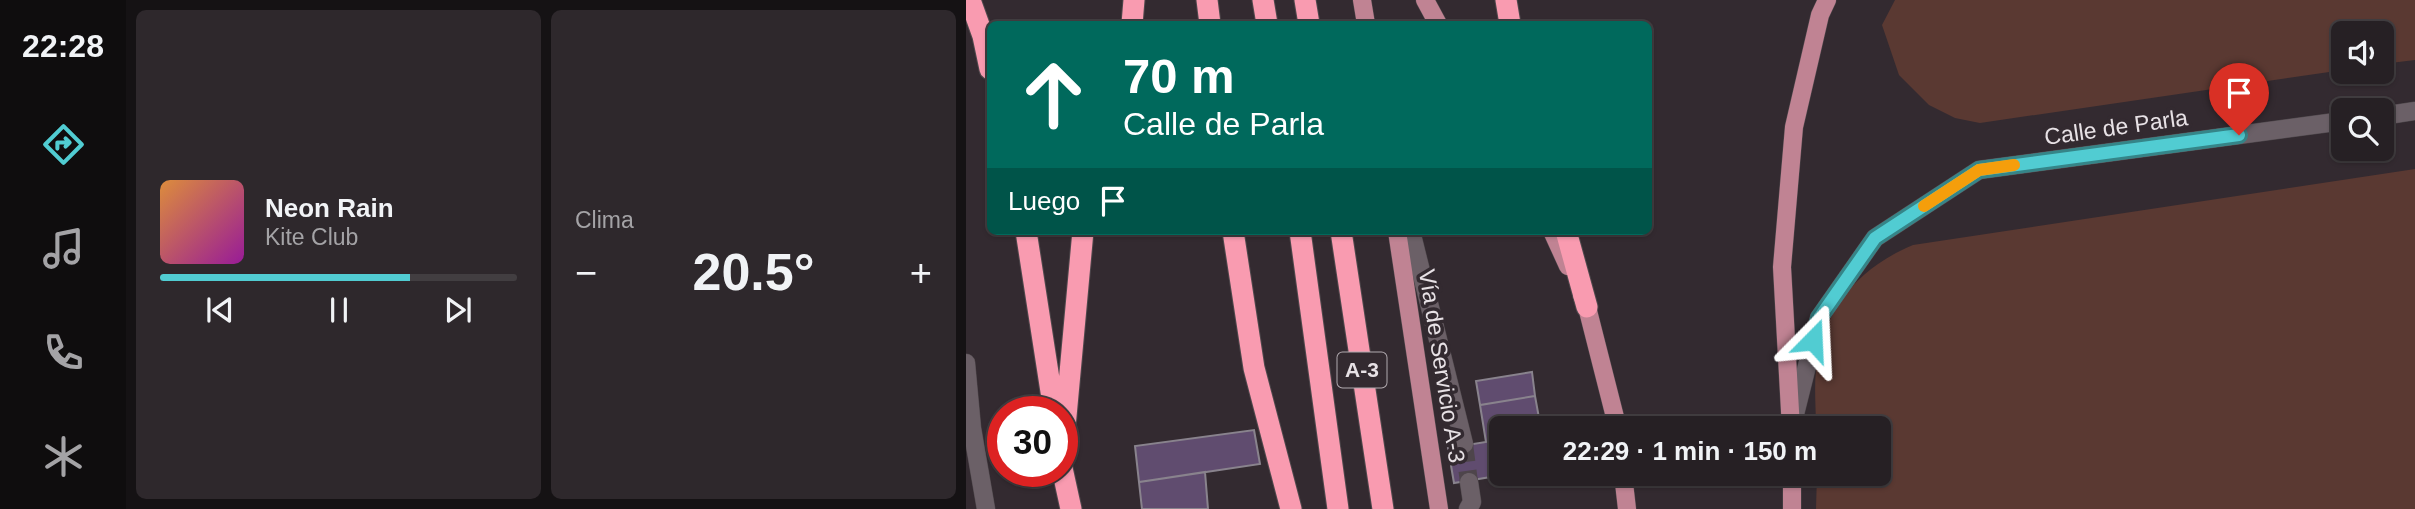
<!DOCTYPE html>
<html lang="es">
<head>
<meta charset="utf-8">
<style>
	:root { --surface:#262024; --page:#2e282c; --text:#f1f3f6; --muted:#a4a3a6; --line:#423e41; --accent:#51ccd2 }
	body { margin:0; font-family:Arial,sans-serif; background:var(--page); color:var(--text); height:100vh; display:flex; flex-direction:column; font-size:26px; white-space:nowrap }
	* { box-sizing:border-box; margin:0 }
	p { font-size:23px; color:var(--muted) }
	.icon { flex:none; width:38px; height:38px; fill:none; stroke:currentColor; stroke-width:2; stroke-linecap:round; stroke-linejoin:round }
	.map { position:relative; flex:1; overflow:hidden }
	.drawer { display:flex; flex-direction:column; gap:10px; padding:10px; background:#151214; width:840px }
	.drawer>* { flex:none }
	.hud { position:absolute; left:21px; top:21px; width:665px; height:214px; border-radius:10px; box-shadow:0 2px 5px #0004,0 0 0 2px var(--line); background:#00695c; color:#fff; overflow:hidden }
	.fabs { position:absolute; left:1365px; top:21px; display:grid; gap:14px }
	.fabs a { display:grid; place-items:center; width:63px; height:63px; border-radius:10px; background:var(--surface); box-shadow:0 2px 5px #0004,0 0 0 2px var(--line); font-size:35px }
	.speed { position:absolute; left:21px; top:396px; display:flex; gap:14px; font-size:35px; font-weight:700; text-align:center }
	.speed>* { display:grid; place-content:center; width:91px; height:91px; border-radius:50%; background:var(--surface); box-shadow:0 2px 5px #0004,0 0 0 2px var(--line); line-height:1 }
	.speed .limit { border:10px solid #d22; background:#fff; color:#111 }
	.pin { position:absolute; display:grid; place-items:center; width:60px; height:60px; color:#fff; margin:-72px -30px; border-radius:50% 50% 50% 0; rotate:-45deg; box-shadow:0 0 7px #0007 }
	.pin .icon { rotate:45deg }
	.me { position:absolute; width:77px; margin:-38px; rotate:21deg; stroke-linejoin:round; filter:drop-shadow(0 0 5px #0008) }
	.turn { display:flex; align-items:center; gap:24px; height:147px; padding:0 21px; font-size:32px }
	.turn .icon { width:91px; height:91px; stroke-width:2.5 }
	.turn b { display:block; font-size:49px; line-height:60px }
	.then { display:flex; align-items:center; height:66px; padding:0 21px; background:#0003; gap:14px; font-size:26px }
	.big { font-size:52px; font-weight:600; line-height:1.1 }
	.drawer .widget { flex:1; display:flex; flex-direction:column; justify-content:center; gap:10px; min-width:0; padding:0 24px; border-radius:10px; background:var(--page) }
	.song { display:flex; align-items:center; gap:21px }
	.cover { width:84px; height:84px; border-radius:10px; background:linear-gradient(135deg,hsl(30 70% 55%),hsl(300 70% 35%)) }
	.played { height:7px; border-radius:4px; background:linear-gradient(90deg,var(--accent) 70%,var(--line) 70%) }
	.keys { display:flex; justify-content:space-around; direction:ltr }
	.heat { display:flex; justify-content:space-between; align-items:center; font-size:38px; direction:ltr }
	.drawer .tiles { flex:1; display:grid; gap:10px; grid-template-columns:repeat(2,1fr) }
	.trip { position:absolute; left:523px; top:416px; width:402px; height:70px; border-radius:10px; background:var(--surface); box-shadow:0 2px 5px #0004,0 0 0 2px var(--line); font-weight:600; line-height:70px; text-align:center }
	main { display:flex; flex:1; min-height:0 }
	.dock { display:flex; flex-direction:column; width:126px; justify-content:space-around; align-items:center; background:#0f0d0e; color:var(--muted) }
	.dock .icon { width:49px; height:49px }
	.dock .on { color:var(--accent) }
	.dock b { font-size:32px; color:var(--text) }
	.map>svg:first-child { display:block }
</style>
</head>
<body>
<main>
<nav class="dock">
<b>22:28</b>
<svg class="icon on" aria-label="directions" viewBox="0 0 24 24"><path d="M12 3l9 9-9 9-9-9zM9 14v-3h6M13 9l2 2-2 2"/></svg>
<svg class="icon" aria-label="music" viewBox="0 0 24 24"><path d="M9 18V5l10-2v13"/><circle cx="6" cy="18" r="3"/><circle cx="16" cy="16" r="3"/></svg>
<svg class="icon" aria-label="phone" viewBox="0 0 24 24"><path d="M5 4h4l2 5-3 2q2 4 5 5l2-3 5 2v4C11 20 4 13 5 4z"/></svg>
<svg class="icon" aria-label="climate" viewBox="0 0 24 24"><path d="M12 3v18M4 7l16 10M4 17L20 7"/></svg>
</nav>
<section class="drawer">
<div class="tiles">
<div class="widget">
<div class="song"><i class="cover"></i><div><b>Neon Rain</b><p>Kite Club</p></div></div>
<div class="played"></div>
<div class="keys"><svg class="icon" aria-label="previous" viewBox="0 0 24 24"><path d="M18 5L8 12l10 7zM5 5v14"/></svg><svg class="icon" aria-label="pause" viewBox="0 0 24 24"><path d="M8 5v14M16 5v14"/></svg><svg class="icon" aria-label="next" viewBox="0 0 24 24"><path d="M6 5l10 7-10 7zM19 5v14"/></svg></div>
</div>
<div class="widget"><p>Clima</p>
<div class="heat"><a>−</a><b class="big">20.5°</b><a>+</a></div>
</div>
</div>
</section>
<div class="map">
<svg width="1449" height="509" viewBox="0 0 1449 509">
	<rect width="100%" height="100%" fill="#332a30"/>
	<path fill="#5a3932" d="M929,0H1449V60L1416,64V33H1377V70L1014,123L989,118L963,105L933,75L916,25Z
		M1449,169V509H850L851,474H914V429H850C850,409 848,389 850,370C857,309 892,268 947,245Z"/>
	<path fill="#604c6f" stroke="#89838d" stroke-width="2" d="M566,372L569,396L514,405L510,381Z
		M569,396L575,429H536V474H543L488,483L482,448L520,442L514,405Z
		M288,430L294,464L173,482L169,446Z
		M239,472L242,509H176L173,482Z"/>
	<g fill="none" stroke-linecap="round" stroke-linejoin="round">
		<path stroke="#4e454b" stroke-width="18" stroke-dasharray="18 9" stroke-linecap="butt" d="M498,444L503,482"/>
		<defs>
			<path id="minor" d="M1416,116L1449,111
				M445,231L498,444
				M0,363L6,428L20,509
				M827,422L853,318L909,238L1013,170L1377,121
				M502,509L506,502L503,482"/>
			<path id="major" d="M396,0L400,24
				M459,0L472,24
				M431,231L473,509
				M586,231L602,266
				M616,295L621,307L652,429
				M825,429L816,267L828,127L854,15L861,0
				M657,474L661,509
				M826,474V509"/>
			<path id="highway" d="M4,0L17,36L24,69
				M241,0L244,24
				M297,0L301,24
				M339,0L343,24
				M540,0L544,24
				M166,24L168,0
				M60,231L88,411
				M267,231L288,368L325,509
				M334,231L372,509
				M375,231L417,509
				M600,231L621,307
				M96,460L117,231
				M96,468L105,509"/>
		</defs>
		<use href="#minor" stroke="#50494d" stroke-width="19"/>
		<use href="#major" stroke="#50494d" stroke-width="19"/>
		<use href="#highway" stroke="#50494d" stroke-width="23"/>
		<use href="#minor" stroke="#6b6067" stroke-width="18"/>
		<use href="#major" stroke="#c08393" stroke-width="18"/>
		<use href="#highway" stroke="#f99bb0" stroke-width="21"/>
	</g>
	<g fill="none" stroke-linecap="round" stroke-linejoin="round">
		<defs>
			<path id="route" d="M847,340L853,318L909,238L1013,170L1273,135"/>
		</defs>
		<use href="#route" stroke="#358588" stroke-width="18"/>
		<use href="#route" stroke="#51ccd2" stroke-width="12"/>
		<path stroke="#f59e0b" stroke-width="12" d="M958,206L1013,170L1048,165"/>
	</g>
	<g text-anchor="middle" stroke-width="7" stroke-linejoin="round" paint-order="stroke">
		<rect fill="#332a30" stroke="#b1aaaf" stroke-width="2" x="371.5" y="352.5" width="49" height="35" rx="5"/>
		<g font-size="21" font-weight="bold" fill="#e7e1e5">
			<text x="396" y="377">A-3</text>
		</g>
		<g font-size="23" fill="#e7e1e5" stroke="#332a30">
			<text transform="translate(1150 127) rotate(-8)" y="8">Calle de Parla</text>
			<text transform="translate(476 366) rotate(81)" y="8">Vía de Servicio A-3</text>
		</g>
	</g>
</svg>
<div class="fabs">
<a><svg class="icon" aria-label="sound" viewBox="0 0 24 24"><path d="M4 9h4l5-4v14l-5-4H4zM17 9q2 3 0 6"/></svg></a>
<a><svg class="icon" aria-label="search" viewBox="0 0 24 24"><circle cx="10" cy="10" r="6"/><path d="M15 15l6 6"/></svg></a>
</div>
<div class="speed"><div class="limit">30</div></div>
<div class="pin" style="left:1273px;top:135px;background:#d93025"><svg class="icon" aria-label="arrive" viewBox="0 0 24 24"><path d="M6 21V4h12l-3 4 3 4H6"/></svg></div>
<svg class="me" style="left:847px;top:340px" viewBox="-20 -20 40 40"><path d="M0-17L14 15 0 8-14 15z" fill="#51ccd2" stroke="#fff" stroke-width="4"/></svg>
<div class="trip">22:29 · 1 min · 150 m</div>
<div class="hud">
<div class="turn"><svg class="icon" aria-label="ahead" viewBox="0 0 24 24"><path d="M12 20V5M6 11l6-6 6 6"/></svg><div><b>70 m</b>Calle de Parla</div></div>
<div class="then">Luego<svg class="icon" aria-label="arrive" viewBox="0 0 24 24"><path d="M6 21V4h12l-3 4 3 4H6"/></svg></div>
</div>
</div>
</main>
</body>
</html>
